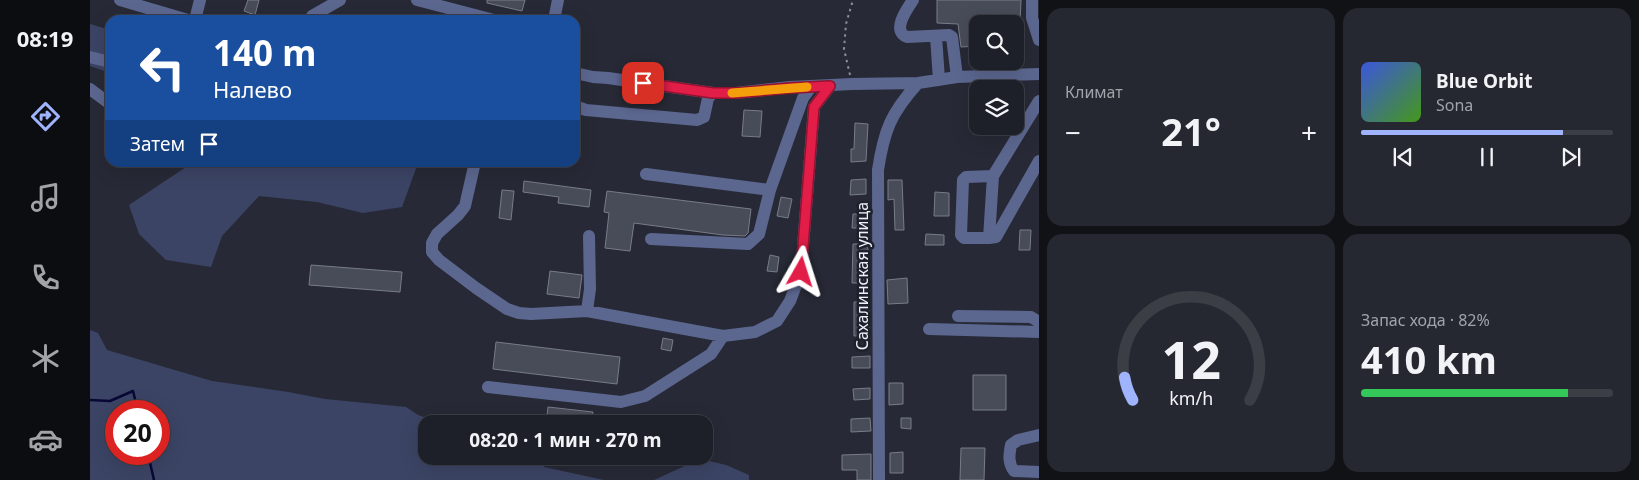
<!DOCTYPE html>
<html lang="ru">
<head>
<meta charset="utf-8">
<style>
	:root { --surface:#1d2028; --page:#252830; --text:#f1f3f6; --muted:#a0a3a8; --line:#3b3e45; --accent:#a0b3fd }
	body { margin:0; font-family:"Noto Sans",sans-serif; background:var(--page); color:var(--text); height:100vh; display:flex; flex-direction:column; font-size:19px; white-space:nowrap }
	* { box-sizing:border-box; margin:0 }
	p { font-size:16px; color:var(--muted) }
	.icon { flex:none; width:28px; height:28px; fill:none; stroke:currentColor; stroke-width:2; stroke-linecap:round; stroke-linejoin:round }
	.map { position:relative; flex:1; overflow:hidden }
	.side { display:flex; flex-direction:column; gap:8px; padding:8px; background:#101216; width:600px }
	.side>* { flex:none }
	.top-card { position:absolute; left:15px; top:15px; width:475px; height:152px; border-radius:15px; box-shadow:0 5px 20px #0002,0 0 0 1px var(--line); background:#1a4fa0; color:#fff; overflow:hidden }
	.controls { position:absolute; left:879px; top:15px; display:grid; gap:10px }
	.controls a { display:grid; place-items:center; width:55px; height:55px; border-radius:10px; background:var(--surface); box-shadow:0 5px 20px #0002,0 0 0 1px var(--line); font-size:25px }
	.speed { position:absolute; left:15px; top:400px; display:flex; gap:10px; font-size:25px; font-weight:700; text-align:center }
	.speed>* { display:grid; place-content:center; width:65px; height:65px; border-radius:50%; background:var(--surface); box-shadow:0 5px 20px #0002,0 0 0 1px var(--line); line-height:1 }
	.speed .limit { border:8px solid #d22; background:#fff; color:#111 }
	.pin { position:absolute; display:grid; place-items:center; width:42px; height:42px; color:#fff; margin:-21px; border-radius:10px; box-shadow:0 2px 8px #0006 }
	.me { position:absolute; width:55px; margin:-28px; rotate:6deg; stroke-linejoin:round; filter:drop-shadow(0 0 4px #0008) }
	.turn { display:flex; align-items:center; gap:18px; height:105px; padding:0 25px; font-size:22px }
	.turn .icon { width:65px; height:65px; stroke-width:2.5 }
	.turn b { display:block; font-size:35px; line-height:42px }
	.then { display:flex; align-items:center; height:48px; padding:0 25px; background:#0003; gap:10px; font-size:19px }
	.big { font-size:38px; font-weight:700; line-height:1.1 }
	.side .widget { flex:1; display:flex; flex-direction:column; justify-content:center; gap:8px; min-width:0; padding:0 18px; border-radius:15px; background:var(--page) }
	.side .dial { align-items:center; gap:0 }
	.dial svg { height:130px; overflow:visible; fill:none; stroke:var(--line); stroke-width:7; stroke-linecap:round; text-anchor:middle }
	.dial text { fill:var(--text); stroke:none }
	.song { display:flex; align-items:center; gap:15px }
	.cover { width:60px; height:60px; border-radius:8px; background:linear-gradient(135deg,hsl(230 70% 55%),hsl(100 70% 35%)) }
	.played { height:5px; border-radius:2px; background:linear-gradient(90deg,var(--accent) 80%,var(--line) 80%) }
	.keys { display:flex; justify-content:space-around; direction:ltr }
	.heat { display:flex; justify-content:space-between; align-items:center; font-size:28px; direction:ltr }
	.charge { height:8px; border-radius:4px; background:linear-gradient(90deg,#34c759 82%,var(--line) 0) }
	.side .tiles { flex:1; display:grid; gap:8px; grid-template-columns:repeat(2,1fr) }
	.trip { position:absolute; left:328px; top:415px; width:295px; height:50px; border-radius:15px; background:var(--surface); box-shadow:0 5px 20px #0002,0 0 0 1px var(--line); font-weight:700; line-height:50px; text-align:center }
	main { display:flex; flex:1; min-height:0 }
	.dock { display:flex; flex-direction:column; width:90px; justify-content:space-around; align-items:center; background:#0c0d10; color:var(--muted) }
	.dock .icon { width:35px; height:35px }
	.dock .on { color:var(--accent) }
	.dock b { font-size:22px; color:var(--text) }
	.map>svg:first-child { display:block }
</style>
</head>
<body>
<main>
<nav class="dock">
<b>08:19</b>
<svg class="icon on" aria-label="directions" viewBox="0 0 24 24"><path d="M12 3l9 9-9 9-9-9zM9 14v-3h6M13 9l2 2-2 2"/></svg>
<svg class="icon" aria-label="music" viewBox="0 0 24 24"><path d="M9 18V5l10-2v13"/><circle cx="6" cy="18" r="3"/><circle cx="16" cy="16" r="3"/></svg>
<svg class="icon" aria-label="phone" viewBox="0 0 24 24"><path d="M5 4h4l2 5-3 2q2 4 5 5l2-3 5 2v4C11 20 4 13 5 4z"/></svg>
<svg class="icon" aria-label="climate" viewBox="0 0 24 24"><path d="M12 3v18M4 7l16 10M4 17L20 7"/></svg>
<svg class="icon" aria-label="car" viewBox="0 0 24 24"><path d="M5 17H2v-5l4-1 3-4h7l3 4 3 1v5h-3M9 17h6M6 11h13"/><circle cx="7" cy="17" r="2"/><circle cx="17" cy="17" r="2"/></svg>
</nav>
<div class="map">
<svg width="949" height="480" viewBox="0 0 949 480">
	<rect width="100%" height="100%" fill="#272a36"/>
	<path fill="#3c4465" fill-rule="evenodd" d="M0,24L20,30V73L0,66Z
		M100,163V162L328,163L312,207L273,213L227,202L169,196L132,236L121,267L76,260L49,234L39,205L99,165Z
		M0,330L8,333L17,350L122,381L198,392L235,399L316,407L328,415L355,424H336V456H453L454,467L514,480H0ZM26,411H69V454H26Z
		M610,459L636,465L659,475V480H564Z"/>
	<g fill="none" stroke-linecap="round" stroke-linejoin="round">
		<path stroke="#070836" stroke-width="2.5" d="M0,400L20,401L43,391L48,411
			M58,454L64,480"/>
	</g>
	<path fill="#484c58" stroke="#787c89" d="M158,0H169L165,15L154,11Z
		M397,0H435L432,11L397,3Z
		M847,0H931L930,24H888V46L871,47L868,24L847,23Z
		M654,110L672,111L670,137L652,136Z
		M765,123L778,124L776,161L761,162V149H764Z
		M776,179V194L760,195L761,180Z
		M798,180H812L814,230H805L804,199L798,200Z
		M434,181L501,190L499,207L468,203L469,197L433,192Z
		M412,190L424,191L421,220L409,218Z
		M517,191L661,209L658,233L655,236L633,235L544,223L540,251L515,248L519,213L514,212Z
		M845,192L859,193V216H844Z
		M691,197L702,199L698,218L687,216Z
		M763,214H779L778,228H762Z
		M930,230H941L940,250H929Z
		M836,234L854,235V245H835Z
		M763,244H778V283H762Z
		M680,255L689,257L687,272L677,271Z
		M221,265L312,272L310,292L219,285Z
		M460,271L492,275L489,298L457,294Z
		M817,278L818,303L798,304L797,280Z
		M764,302H779V335L764,336Z
		M573,338L583,340L581,351L571,349Z
		M406,342L530,357L527,384L403,369Z
		M780,356V368H762V357Z
		M883,375H916V410H883Z
		M799,383H813V404L799,405Z
		M780,388V399L764,400L763,389Z
		M458,407L503,412L501,424H456Z
		M780,418L781,431L761,432V419Z
		M811,418H821V429L811,428Z
		M871,448H895L894,480H870Z
		M813,452V473H800V453Z
		M781,454V480H767V470H752V455Z"/>
	<g fill="none" stroke-linecap="round" stroke-linejoin="round">
		<path stroke="#8c8f99" stroke-width="2" stroke-dasharray="2.5 4" stroke-linecap="butt" d="M760,75L754,49L756,24L763,0"/>
		<path stroke="#5c6790" stroke-width="12" d="M30,0L98,20
			M327,0L404,20
			M823,0C817,9 801,31 817,37L859,35L862,37L867,77
			M942,0V18L949,40
			M105,20L110,0
			M222,20V16L250,0
			M464,20L468,0
			M846,36L849,80
			M0,57L20,62
			M485,73L503,77L518,78L623,93
			M0,89L20,104
			M949,101L903,176L899,238L906,237L949,161
			M485,106L496,110L607,120L614,117L618,98L623,93H646L700,87L762,84L828,83L867,77L949,74
			M385,162L375,206L368,215L347,234L342,243V252L349,260L386,288L417,309L429,313L441,314L497,311L633,336
			M556,174L680,190
			M899,238H874L871,235L873,180L876,177L903,176
			M561,239L658,244L669,234L680,190L713,98L721,87
			M497,311L500,289L499,236
			M868,316L941,317L949,322
			M839,329L949,332
			M398,387L531,402L555,396L621,354L633,336L665,332L687,321L700,301L711,272L724,107L740,86
			M949,435L928,440L921,445C919,455 918,463 924,471L949,472
			M789,480L788,170C794,130 801,113 828,83"/>
	</g>
	<g fill="none" stroke-linecap="round" stroke-linejoin="round">
		<defs>
			<path id="route" d="M553,83L623,93H646L700,88L740,86L724,107L711,272"/>
		</defs>
		<use href="#route" stroke="#92132f" stroke-width="12"/>
		<use href="#route" stroke="#e11d48" stroke-width="9"/>
		<path stroke="#f59e0b" stroke-width="9" d="M642,93L717,87"/>
	</g>
	<g text-anchor="middle" stroke-width="5" stroke-linejoin="round" paint-order="stroke">
		<g font-size="16" fill="#eff1f9" stroke="#1e212c">
			<text transform="translate(772 276) rotate(-90)" y="6">Сахалинская улица</text>
		</g>
	</g>
</svg>
<div class="controls">
<a><svg class="icon" aria-label="search" viewBox="0 0 24 24"><circle cx="10" cy="10" r="6"/><path d="M15 15l6 6"/></svg></a>
<a><svg class="icon" aria-label="layers" viewBox="0 0 24 24"><path d="M12 4l9 5-9 5-9-5zM3 14l9 5 9-5"/></svg></a>
</div>
<div class="speed"><div class="limit">20</div></div>
<div class="pin" style="left:553px;top:83px;background:#d93025"><svg class="icon" aria-label="arrive" viewBox="0 0 24 24"><path d="M6 21V4h12l-3 4 3 4H6"/></svg></div>
<svg class="me" style="left:711px;top:272px" viewBox="-20 -20 40 40"><path d="M0-17L14 15 0 8-14 15z" fill="#e11d48" stroke="#fff" stroke-width="4"/></svg>
<div class="trip">08:20 · 1 мин · 270 m</div>
<div class="top-card">
<div class="turn"><svg class="icon" aria-label="left" viewBox="0 0 24 24"><path d="M17 20v-9H6M10 6l-5 5 5 5"/></svg><div><b>140 m</b>Налево</div></div>
<div class="then">Затем<svg class="icon" aria-label="arrive" viewBox="0 0 24 24"><path d="M6 21V4h12l-3 4 3 4H6"/></svg></div>
</div>
</div>
<section class="side">
<div class="tiles">
<div class="widget"><p>Климат</p>
<div class="heat"><a>−</a><b class="big">21°</b><a>+</a></div>
</div>
<div class="widget">
<div class="song"><i class="cover"></i><div><b>Blue Orbit</b><p>Sona</p></div></div>
<div class="played"></div>
<div class="keys"><svg class="icon" aria-label="previous" viewBox="0 0 24 24"><path d="M18 5L8 12l10 7zM5 5v14"/></svg><svg class="icon" aria-label="pause" viewBox="0 0 24 24"><path d="M8 5v14M16 5v14"/></svg><svg class="icon" aria-label="next" viewBox="0 0 24 24"><path d="M6 5l10 7-10 7zM19 5v14"/></svg></div>
</div>
<div class="widget dial"><svg viewBox="0 0 100 80">
<path d="M14 69A42 42 0 1 1 86 69"/>
<path d="M14 69A42 42 0 0 1 9 55" stroke="#a0b3fd"/>
<text x="50" y="56" font-size="32" font-weight="700">12</text>
<text x="50" y="72" font-size="11">km/h</text>
</svg></div>
<div class="widget"><p>Запас хода · 82%</p><b class="big">410 km</b><div class="charge"></div></div>
</div>
</section>
</main>
</body>
</html>
